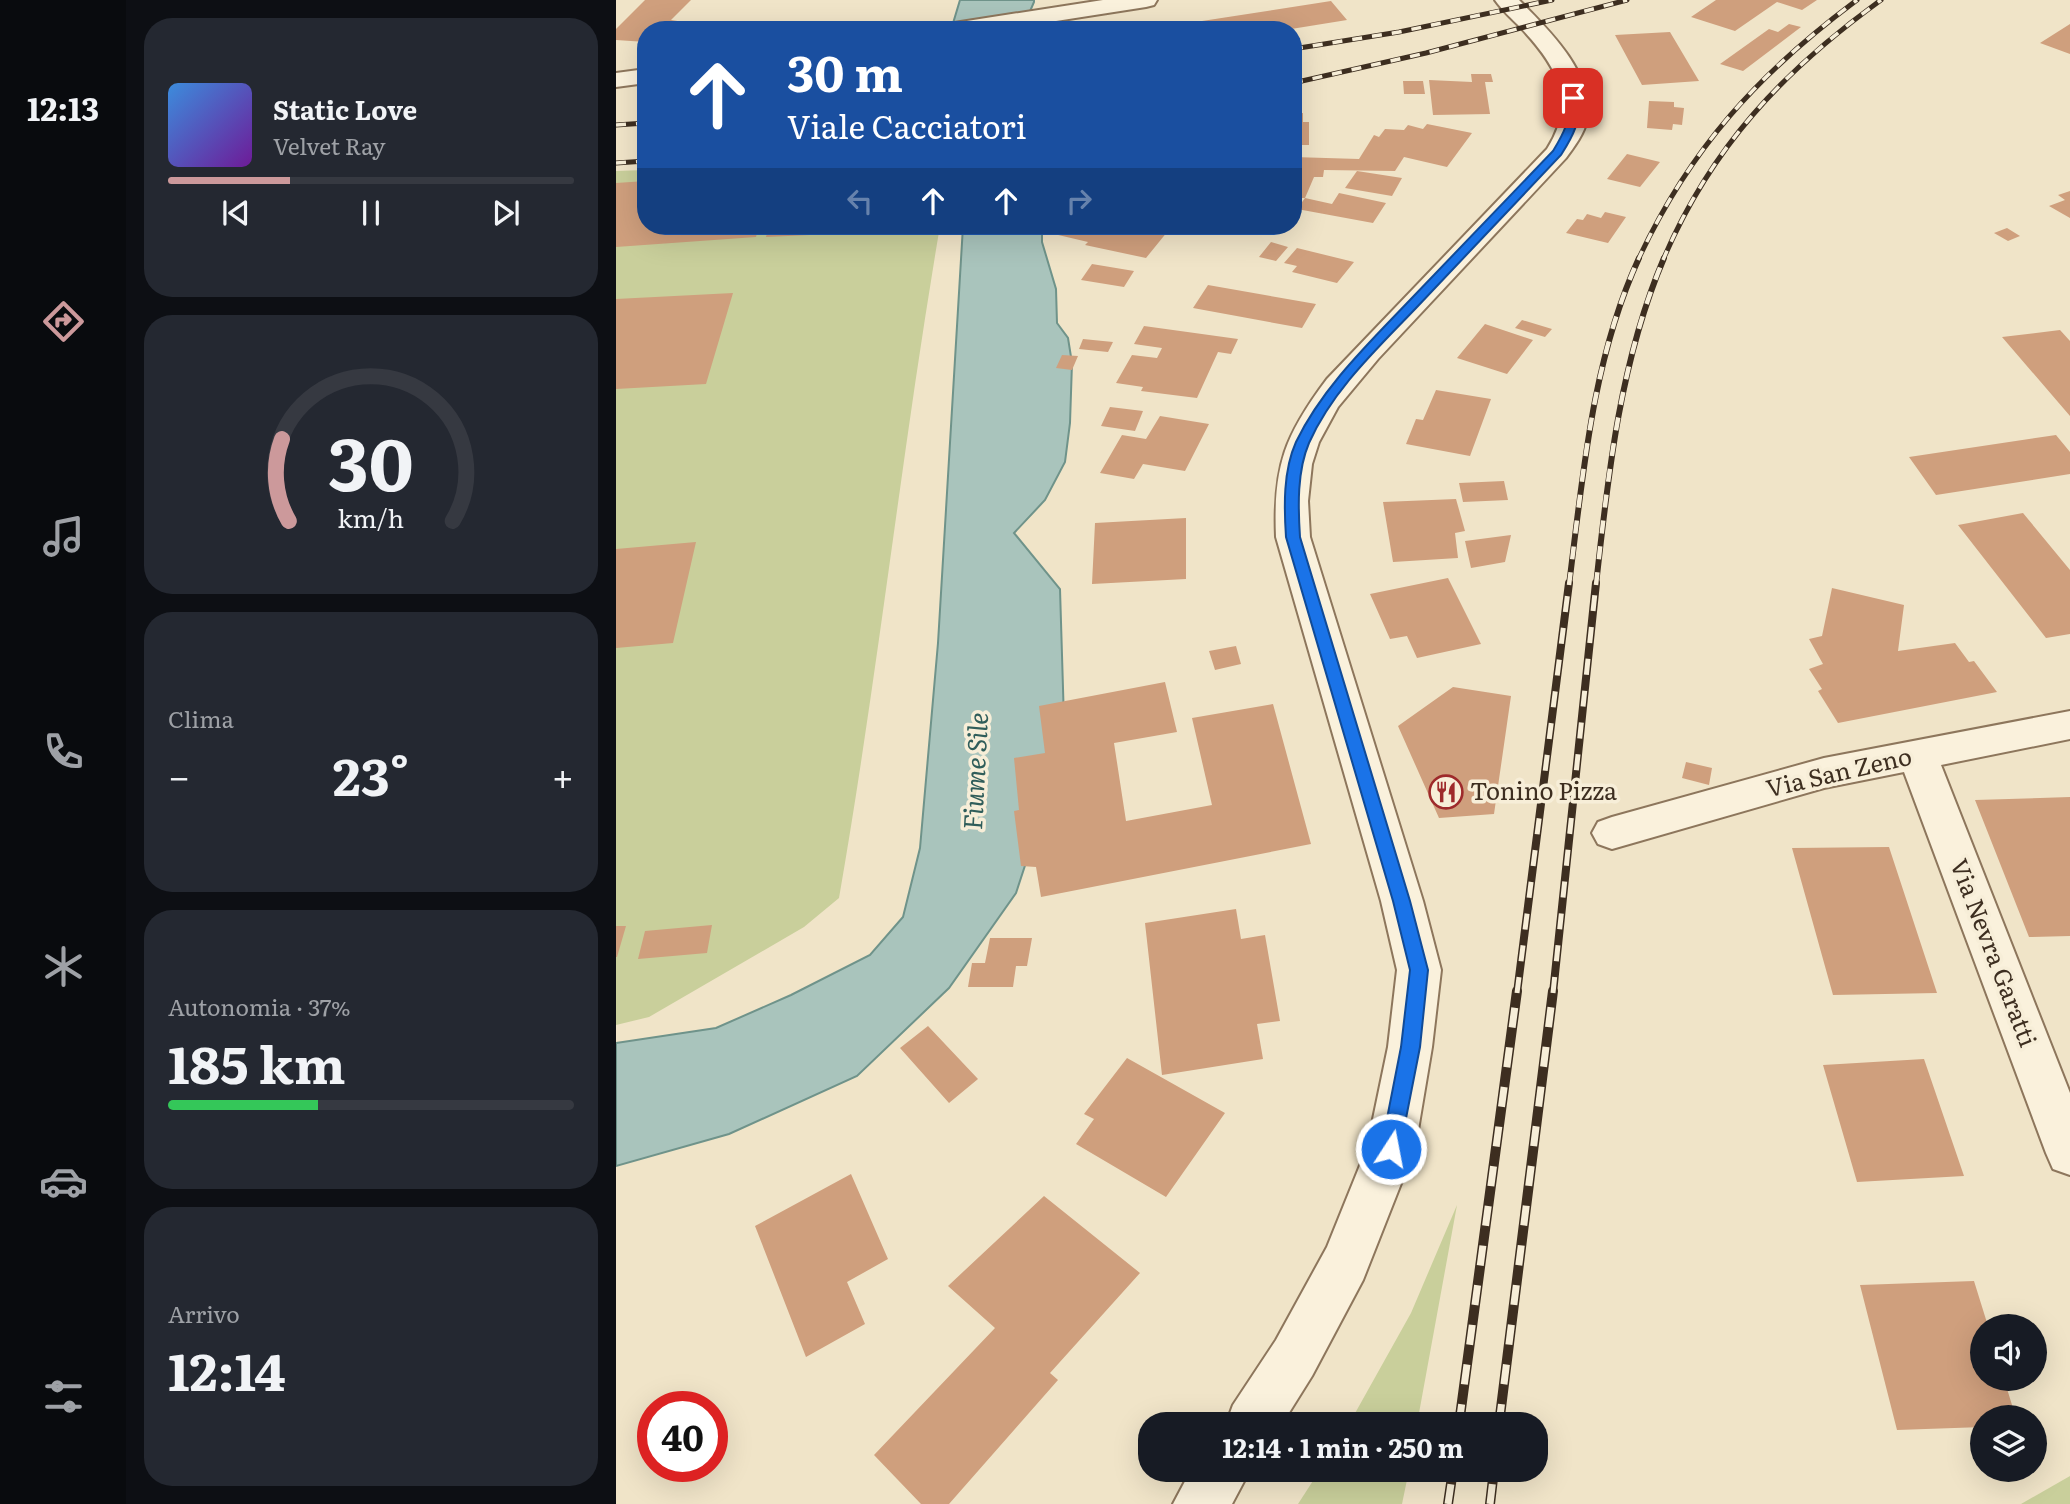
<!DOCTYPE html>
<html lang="it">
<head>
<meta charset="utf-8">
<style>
	:root { --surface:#171b24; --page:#242831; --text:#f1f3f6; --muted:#9ea1a6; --line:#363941; --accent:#cc999b }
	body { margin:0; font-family:Literata,serif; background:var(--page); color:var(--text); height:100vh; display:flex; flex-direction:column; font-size:26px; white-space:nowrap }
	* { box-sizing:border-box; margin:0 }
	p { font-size:23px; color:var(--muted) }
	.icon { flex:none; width:38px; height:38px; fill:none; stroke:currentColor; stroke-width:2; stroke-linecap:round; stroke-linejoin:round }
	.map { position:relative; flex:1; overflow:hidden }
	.details { display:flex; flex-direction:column; gap:18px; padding:18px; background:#0d0f14; width:490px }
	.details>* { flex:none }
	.top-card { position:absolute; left:21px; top:21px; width:665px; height:214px; border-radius:28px; box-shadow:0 7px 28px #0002; background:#1a4fa0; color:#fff; overflow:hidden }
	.buttons { position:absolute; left:1354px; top:1314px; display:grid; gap:14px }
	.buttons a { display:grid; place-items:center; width:77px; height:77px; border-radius:50%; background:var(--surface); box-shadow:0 7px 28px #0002; font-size:35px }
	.speed { position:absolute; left:21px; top:1391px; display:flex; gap:14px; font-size:35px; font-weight:700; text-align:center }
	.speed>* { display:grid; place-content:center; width:91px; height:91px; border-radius:50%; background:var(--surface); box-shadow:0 7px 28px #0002; line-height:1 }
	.speed .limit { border:10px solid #d22; background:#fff; color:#111 }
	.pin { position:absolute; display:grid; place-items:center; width:60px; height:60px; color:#fff; margin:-30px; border-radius:14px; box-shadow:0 4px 10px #0006 }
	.me { position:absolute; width:77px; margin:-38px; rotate:11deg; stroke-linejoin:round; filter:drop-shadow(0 0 5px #0008) }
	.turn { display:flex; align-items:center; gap:24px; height:147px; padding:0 35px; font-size:32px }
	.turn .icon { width:91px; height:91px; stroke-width:2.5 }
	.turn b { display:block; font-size:49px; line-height:60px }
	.lanes { display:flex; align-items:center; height:66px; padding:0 35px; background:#0003; justify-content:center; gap:35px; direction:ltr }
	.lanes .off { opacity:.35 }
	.big { font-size:52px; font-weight:700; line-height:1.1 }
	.details .card { flex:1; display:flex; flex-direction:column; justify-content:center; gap:10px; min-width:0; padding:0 24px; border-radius:28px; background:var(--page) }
	.details .dial { align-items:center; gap:0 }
	.dial svg { height:182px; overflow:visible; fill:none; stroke:var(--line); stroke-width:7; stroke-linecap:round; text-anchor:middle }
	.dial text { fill:var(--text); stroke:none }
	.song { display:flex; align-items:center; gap:21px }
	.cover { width:84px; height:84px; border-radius:10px; background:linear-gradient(135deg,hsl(210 70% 55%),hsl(280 70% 35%)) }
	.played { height:7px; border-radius:4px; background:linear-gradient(90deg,var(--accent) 30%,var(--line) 30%) }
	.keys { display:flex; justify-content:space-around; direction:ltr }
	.heat { display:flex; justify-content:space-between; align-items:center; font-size:38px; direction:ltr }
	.charge { height:10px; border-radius:5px; background:linear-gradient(90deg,#34c759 37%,var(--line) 0) }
	.trip { position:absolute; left:522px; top:1412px; width:410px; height:70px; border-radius:28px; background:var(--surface); box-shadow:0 7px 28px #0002; font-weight:700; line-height:70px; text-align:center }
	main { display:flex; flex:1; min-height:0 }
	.tab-bar { display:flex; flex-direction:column; width:126px; justify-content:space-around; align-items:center; background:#090b0e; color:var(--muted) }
	.tab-bar .icon { width:49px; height:49px }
	.tab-bar .current { color:var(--accent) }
	.tab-bar b { font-size:32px; color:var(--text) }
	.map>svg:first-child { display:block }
</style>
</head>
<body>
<main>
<nav class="tab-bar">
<b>12:13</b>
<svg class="icon current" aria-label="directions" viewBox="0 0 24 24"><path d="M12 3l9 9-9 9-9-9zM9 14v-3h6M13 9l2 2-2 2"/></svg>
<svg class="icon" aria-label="music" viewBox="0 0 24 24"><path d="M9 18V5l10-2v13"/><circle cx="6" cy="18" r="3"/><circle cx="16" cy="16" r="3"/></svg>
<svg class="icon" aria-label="phone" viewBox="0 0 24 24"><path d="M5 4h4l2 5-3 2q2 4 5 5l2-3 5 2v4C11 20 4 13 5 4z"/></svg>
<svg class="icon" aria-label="climate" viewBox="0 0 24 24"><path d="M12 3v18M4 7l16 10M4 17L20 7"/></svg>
<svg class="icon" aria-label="car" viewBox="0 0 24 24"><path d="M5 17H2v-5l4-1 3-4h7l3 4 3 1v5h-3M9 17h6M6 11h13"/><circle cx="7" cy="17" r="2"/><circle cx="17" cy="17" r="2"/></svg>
<svg class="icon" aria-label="filters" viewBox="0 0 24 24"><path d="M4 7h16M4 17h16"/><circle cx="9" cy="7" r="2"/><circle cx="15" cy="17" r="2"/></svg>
</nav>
<section class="details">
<div class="card">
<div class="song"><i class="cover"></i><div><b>Static Love</b><p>Velvet Ray</p></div></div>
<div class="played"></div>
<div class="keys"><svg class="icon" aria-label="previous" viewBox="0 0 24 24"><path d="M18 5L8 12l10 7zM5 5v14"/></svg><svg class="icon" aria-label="pause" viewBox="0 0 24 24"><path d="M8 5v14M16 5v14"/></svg><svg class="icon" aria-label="next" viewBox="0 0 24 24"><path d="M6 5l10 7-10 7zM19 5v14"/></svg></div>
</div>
<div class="card dial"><svg viewBox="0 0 100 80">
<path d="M14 69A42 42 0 1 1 86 69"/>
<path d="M14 69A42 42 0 0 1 11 33" stroke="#cc999b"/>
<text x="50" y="56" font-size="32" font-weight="700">30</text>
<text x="50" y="72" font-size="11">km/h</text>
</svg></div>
<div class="card"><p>Clima</p>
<div class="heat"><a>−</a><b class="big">23°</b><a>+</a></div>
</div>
<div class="card"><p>Autonomia · 37%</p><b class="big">185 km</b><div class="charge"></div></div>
<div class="card"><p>Arrivo</p><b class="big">12:14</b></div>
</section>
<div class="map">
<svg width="1454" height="1504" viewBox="0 0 1454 1504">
	<rect width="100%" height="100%" fill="#f0e4c8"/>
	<path fill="#c9cf9b" d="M30,170V226H324C286,449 262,674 223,898L188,927L33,1017L0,1025V171Z
		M841,1205L801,1424H733L795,1313Z
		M704,1470H793L786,1504H682Z
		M1454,1476V1504H1405Z"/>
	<path fill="#a9c4bc" stroke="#6f938a" stroke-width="2" d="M344,0H418V2L406,30H335Z
		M347,226H426V242L440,289L441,323L452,338L456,363L454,423L449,462L429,500L398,533L444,589L448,721L421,829L400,893L333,988L241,1076L113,1134L0,1166V1043L100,1028L175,995L254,955L287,917L304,848L322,643Z"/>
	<path fill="#cf9f7d" d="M29,0H75L55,20L68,22L60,30H30V42L0,40V29Z
		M1100,0H1201L1186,10L1161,2L1119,31L1075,17Z
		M715,1L731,20L669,30H577L573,23Z
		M1173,24L1185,27L1127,71L1104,64L1153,29L1162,32Z
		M1454,24V54L1424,43Z
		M1054,32L1083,81L1026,85L999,35Z
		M855,74H875L877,82H869L874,114L817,115L813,80L856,82Z
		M787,81H807L809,94H788Z
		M1033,101L1058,102V107L1068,108L1066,125L1057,124L1056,130L1031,128Z
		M687,113V122H693V145H677V114Z
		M811,124L856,133L831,167L788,157L779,171L708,170L707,177H698L689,198H677V157L743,159L758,135L763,137L769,129L788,130L792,125L807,129Z
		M1011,154L1044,162L1024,187L991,179Z
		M741,171L786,178L776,196L729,188Z
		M30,181V226H143L140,237L0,247V183Z
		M1454,191V218L1433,206L1449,200L1442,195Z
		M723,193L770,203L757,223L681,209L689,198L716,204Z
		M989,212L1010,217L992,243L950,233L961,219L967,220L971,214L985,218Z
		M153,226H196L194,235L150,237Z
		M251,226H312V228L250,232Z
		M446,226H556L530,258L469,245L472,242L438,234Z
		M1391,228L1404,236L1392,241L1378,233Z
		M655,242L672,247L660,261L643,257Z
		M681,248L738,262L721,283L676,272L681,266L668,263Z
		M476,264L518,271L508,287L465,280Z
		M592,285L700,304L686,328L577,308Z
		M117,293L90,384L0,389V299Z
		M906,320L936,329L929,337L899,328Z
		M869,324L917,340L891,374L841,358Z
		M528,326L622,339L615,354L602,352L581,398L525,391L527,387L500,383L516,355L541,358L546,348L518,344Z
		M1444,330L1454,341V416L1386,337Z
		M467,339L497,342L492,352L463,349Z
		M446,355L462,356L456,370L440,368Z
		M820,390L875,399L854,456L790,444L800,419L807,420Z
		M494,407L527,411L519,431L485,426Z
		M544,416L593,424L569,471L527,464L518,479L484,473L506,435L530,439Z
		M1440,435L1454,452V474L1320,495L1293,457Z
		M888,481L892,500L847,502L843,483Z
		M840,499L849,531L839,533L842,558L777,562L767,502Z
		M1407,513L1454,570V634L1430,638L1342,525Z
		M570,518V579L476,584L479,523Z
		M895,535L889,562L855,568L849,541Z
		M80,542L57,643L0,648V549Z
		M832,578L865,644L801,658L791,636L774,639L754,594Z
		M1216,588L1288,605L1282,651L1339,643L1353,662L1358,661L1381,692L1222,723L1202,691L1206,689L1193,669L1207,664L1193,639L1206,636Z
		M620,646L625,664L599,670L593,651Z
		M549,682L561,732L498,743L510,821L596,805L576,718L657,704L695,844L425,897L420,867L405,866L398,811L403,810L398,758L429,753L423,706Z
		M837,687L895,696L878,814L823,818L782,726Z
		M1070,762L1096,768L1093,785L1066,778Z
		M1454,797V936L1413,937L1359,800Z
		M1273,847L1321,993L1217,995L1176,848Z
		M620,909L625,939L649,935L664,1021L641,1024L647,1059L546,1075L529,923Z
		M96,925L91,953L22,959L29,931Z
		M0,926H10L1,957H0Z
		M374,938H416L411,966H400L397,987H352L356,963H369Z
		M312,1026L362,1079L333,1103L284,1048Z
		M511,1058L609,1113L550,1197L460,1144L478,1119L468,1114Z
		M1308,1059L1348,1176L1241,1182L1207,1065Z
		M235,1174L272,1259L231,1282L249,1324L190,1357L139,1226Z
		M428,1196L524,1273L434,1373L442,1380L333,1504H305L258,1455L379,1328L332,1286Z
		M1358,1281L1372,1326H1367V1379H1388L1400,1418H1367V1427L1281,1430L1244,1285Z"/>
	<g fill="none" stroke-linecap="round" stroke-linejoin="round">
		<defs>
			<path id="minor" d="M1454,711V739L1325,765L1454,1093V1175L1437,1169L1430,1153L1288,772L1208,788L996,849L982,844L976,833L982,822L996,817L1208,758Z"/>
			<path id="tertiary" d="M487,0H541L538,5L530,7L383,30H327L330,25L338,23Z
				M879,0H903C932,29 979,74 971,120C968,134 958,147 950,158L762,359L722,407L703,442L696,464L692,501L694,537L807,901L825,970L816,1047L799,1148L747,1280L696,1376L666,1424H610L617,1405L660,1340L711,1247L751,1148L772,1047L781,970L765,901L660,537C657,466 669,435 711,379L931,149C962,101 940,65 905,28C896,19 886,10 879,0Z
				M30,69V83L0,87V73Z
				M575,1470H634L616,1504H557Z"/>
		</defs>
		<use href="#minor" stroke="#8d765c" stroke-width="4"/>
		<use href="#tertiary" stroke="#8d765c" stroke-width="4"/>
		<use href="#minor" fill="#faf1dc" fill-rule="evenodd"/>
		<use href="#tertiary" fill="#faf1dc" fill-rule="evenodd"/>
		<defs>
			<path id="rail-far3" d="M677,49L783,32L936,0
				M677,83L810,53L1011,0
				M0,125L30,123
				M0,163L30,161
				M1022,260C1074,148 1143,73 1241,0
				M1047,260C1095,147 1167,71 1265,0"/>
			<path id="rail-far2" d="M953,585C967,475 976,360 1023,258
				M980,585C992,475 1004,361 1048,258"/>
			<path id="rail-far1" d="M901,993L953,583
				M937,993L980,583"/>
			<path id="rail" d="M843,1424L901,991
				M883,1424L937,991
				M832,1504L837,1470
				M874,1504L878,1470"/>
		</defs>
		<use href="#rail-far3" stroke="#3d2e20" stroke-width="5"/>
		<use href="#rail-far2" stroke="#3d2e20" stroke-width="6"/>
		<use href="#rail-far1" stroke="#3d2e20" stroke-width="8"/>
		<use href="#rail" stroke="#3d2e20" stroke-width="10"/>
		<use href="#rail-far3" stroke="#f7eed8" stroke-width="3.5" stroke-dasharray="10" stroke-linecap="butt"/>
		<use href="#rail-far2" stroke="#f7eed8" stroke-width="4.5" stroke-dasharray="13" stroke-linecap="butt"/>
		<use href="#rail-far1" stroke="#f7eed8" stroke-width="5" stroke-dasharray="16" stroke-linecap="butt"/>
		<use href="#rail" stroke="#f7eed8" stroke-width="7" stroke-dasharray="20" stroke-linecap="butt"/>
	</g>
	<path fill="#1a73e8" stroke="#114b97" stroke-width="2" d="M957,95L962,98C965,122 957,136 945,155C897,205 850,256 802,306C763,347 717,389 693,443C681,471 682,507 684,537L794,901L812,970L804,1047L784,1149L781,1155L775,1158L768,1155L765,1149L785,1047L794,970L777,901L670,537C668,507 667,471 680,442C706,388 752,344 793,301C841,251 889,201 937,151C948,133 955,120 952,98Z"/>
	<defs>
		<symbol id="restaurant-ring" viewBox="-11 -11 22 22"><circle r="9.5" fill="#f7eed8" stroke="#9e2a2b" stroke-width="1.5"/><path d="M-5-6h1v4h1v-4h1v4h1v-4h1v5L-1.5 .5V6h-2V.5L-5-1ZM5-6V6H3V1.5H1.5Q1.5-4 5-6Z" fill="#9e2a2b"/></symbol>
	</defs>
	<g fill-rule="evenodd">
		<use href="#restaurant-ring" x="811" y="773" width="38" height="38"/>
	</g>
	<g text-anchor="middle" stroke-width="7" stroke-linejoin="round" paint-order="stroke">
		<g font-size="24" fill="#3d2e20" stroke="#f7eed8">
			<text transform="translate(1223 773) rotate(-13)" y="8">Via San Zeno</text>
			<text transform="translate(1377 953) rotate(69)" y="8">Via Nevra Garatti</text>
		</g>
		<g font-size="24" fill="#3d2e20" stroke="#f7eed8" text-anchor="start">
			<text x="854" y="800">Tonino Pizza</text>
		</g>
		<g font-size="26" font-style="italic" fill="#2f5d5a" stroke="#f7eed8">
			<text transform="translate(360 771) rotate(-87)" y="9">Fiume Sile</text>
		</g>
	</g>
</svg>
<div class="buttons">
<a><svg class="icon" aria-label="sound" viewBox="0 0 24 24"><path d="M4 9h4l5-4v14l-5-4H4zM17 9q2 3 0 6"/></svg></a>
<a><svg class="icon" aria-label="layers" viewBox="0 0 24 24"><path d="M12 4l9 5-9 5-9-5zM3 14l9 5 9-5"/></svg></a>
</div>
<div class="speed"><div class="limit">40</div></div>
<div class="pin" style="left:957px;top:98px;background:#d93025"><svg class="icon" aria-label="arrive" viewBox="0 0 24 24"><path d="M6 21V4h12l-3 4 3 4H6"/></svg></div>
<svg class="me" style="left:775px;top:1149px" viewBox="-20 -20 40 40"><circle r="17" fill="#1a73e8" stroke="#fff" stroke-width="3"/><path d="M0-11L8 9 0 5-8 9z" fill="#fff"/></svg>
<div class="trip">12:14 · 1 min · 250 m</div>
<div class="top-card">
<div class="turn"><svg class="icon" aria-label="ahead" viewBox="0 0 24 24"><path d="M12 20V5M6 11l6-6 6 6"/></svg><div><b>30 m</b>Viale Cacciatori</div></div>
<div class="lanes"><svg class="icon off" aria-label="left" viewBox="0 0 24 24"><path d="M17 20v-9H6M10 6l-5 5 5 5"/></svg><svg class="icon" aria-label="ahead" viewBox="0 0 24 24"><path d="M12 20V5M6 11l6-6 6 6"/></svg><svg class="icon" aria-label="ahead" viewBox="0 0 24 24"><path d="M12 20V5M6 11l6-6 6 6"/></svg><svg class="icon off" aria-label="right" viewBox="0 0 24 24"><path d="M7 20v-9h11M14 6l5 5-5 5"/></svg></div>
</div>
</div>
</main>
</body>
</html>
